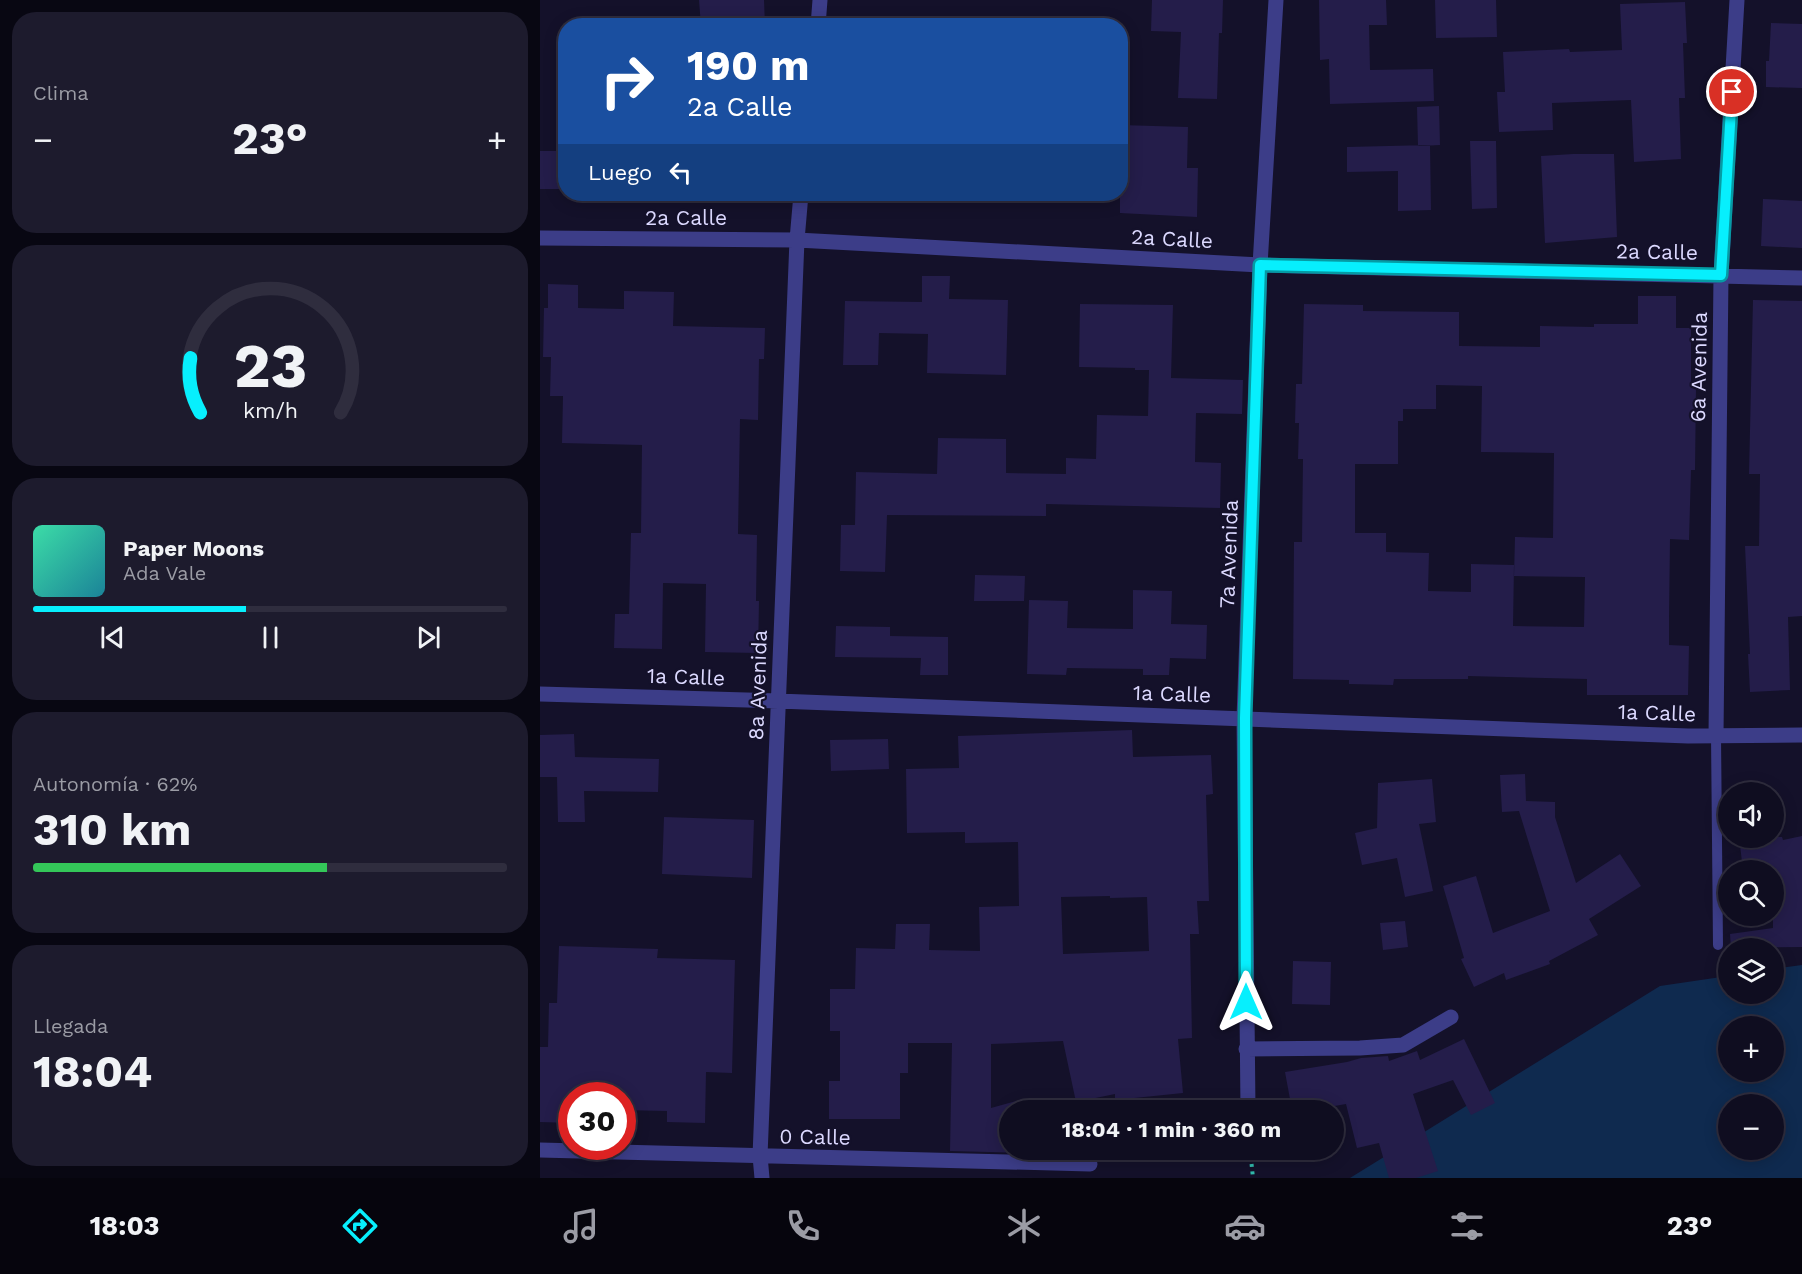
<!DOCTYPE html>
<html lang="es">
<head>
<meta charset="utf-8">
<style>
	:root { --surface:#0f0d20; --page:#1d1b2d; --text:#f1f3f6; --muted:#9b9ca5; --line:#2f2d3e; --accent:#07effd }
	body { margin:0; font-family:"Work Sans",sans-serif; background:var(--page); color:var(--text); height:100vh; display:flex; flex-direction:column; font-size:22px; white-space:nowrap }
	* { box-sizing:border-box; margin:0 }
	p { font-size:20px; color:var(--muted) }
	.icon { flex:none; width:33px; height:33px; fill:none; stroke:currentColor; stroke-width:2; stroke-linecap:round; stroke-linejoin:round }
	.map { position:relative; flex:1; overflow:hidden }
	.panel { display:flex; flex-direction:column; gap:12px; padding:12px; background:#080712; width:540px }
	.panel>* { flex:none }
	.guide { position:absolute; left:18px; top:18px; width:570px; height:183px; border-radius:24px; box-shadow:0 3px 15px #0003,0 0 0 2px var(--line); background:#1a4fa0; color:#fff; overflow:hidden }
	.tools { position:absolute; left:1178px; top:782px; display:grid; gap:12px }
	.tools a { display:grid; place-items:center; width:66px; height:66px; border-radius:50%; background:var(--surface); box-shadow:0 3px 15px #0003,0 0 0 2px var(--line); font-size:30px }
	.speed { position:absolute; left:18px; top:1082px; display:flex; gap:12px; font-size:30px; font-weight:700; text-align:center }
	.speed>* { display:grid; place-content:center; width:78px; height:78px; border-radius:50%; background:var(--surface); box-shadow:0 3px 15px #0003,0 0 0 2px var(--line); line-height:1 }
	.speed .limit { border:9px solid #d22; background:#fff; color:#111 }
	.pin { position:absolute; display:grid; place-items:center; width:51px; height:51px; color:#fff; margin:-26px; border:3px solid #fff; border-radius:50%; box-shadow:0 2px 6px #0007 }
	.me { position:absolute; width:66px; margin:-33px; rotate:0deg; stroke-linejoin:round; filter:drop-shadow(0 0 4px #0008) }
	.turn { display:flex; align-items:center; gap:21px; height:126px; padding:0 30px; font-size:27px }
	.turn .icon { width:78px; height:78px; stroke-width:2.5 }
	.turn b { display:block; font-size:42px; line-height:51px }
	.then { display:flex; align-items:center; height:57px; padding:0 30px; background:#0003; gap:12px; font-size:22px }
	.big { font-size:45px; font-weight:700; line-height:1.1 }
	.panel .widget { flex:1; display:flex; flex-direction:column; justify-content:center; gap:9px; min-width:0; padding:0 21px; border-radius:24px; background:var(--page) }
	.panel .dial { align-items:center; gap:0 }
	.dial svg { height:156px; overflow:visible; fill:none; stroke:var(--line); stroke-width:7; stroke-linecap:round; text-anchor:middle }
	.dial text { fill:var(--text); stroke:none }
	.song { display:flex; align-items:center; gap:18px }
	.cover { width:72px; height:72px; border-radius:9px; background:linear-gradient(135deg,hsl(160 70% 55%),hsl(190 70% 35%)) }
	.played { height:6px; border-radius:3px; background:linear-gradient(90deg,var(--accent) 45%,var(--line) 45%) }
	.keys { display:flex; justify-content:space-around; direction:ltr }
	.heat { display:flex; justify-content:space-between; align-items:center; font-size:33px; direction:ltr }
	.charge { height:9px; border-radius:4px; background:linear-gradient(90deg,#34c759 62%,var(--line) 0) }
	.trip { position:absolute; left:459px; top:1100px; width:345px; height:60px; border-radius:30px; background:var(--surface); box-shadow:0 3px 15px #0003,0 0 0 2px var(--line); font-weight:700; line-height:60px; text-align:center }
	.tab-bar { display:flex; height:96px; justify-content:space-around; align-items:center; background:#06050d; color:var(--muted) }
	.tab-bar .icon { width:42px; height:42px }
	.tab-bar .current { color:var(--accent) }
	.tab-bar b { font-size:27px; color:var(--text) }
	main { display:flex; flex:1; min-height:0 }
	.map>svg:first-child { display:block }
</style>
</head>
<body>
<main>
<section class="panel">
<div class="widget"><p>Clima</p>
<div class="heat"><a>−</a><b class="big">23°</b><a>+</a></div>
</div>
<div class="widget dial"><svg viewBox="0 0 100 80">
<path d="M14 69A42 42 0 1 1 86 69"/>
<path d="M14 69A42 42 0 0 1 9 41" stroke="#07effd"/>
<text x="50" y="56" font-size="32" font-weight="700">23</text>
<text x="50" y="72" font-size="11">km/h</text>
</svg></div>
<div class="widget">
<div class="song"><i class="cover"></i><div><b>Paper Moons</b><p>Ada Vale</p></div></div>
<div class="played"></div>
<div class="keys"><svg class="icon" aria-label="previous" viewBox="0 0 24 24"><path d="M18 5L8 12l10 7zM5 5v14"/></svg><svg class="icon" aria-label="pause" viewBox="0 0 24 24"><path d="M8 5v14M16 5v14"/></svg><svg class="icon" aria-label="next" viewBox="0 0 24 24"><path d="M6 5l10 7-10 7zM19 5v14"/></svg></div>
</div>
<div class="widget"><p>Autonomía · 62%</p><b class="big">310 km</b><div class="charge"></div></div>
<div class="widget"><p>Llegada</p><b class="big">18:04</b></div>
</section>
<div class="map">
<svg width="1262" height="1178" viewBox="0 0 1262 1178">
	<rect width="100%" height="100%" fill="#14112a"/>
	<path fill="#0f2a4f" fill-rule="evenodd" d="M1262,965V1178H810L1120,986L1188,976V993H1233V969ZM1188,1026H1233V1071H1188ZM1188,1104H1233V1149H1188Z"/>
	<path fill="#241d4a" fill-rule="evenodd" d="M159,0H224L225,26H161Z
		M612,0H683L682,33H679L677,99L638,98L641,32L611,31Z
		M779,0H846L847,25H829L830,70L893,69L894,101L790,104L789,59L780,60Z
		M895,0H956L957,37L896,38Z
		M1145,2L1147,43H1143L1145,98H1139L1141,159L1094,162L1091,100L1012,103L1013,130L959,132L957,92H965L963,52L1029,49L1030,52L1082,50L1080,4Z
		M1231,23L1262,24V88L1226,87V61H1229Z
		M899,106L900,145L878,146L877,107Z
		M580,125L648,127L647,168H658L657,217L580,213Z
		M930,141H956L957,208L932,209Z
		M890,145L891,210L858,211V171L807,172V147Z
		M0,151H26V189H0Z
		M1033,154H1074L1077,237L1005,243L1001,156Z
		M1223,199L1262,201V248L1221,246Z
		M382,276H410L409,299L468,300L466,375L387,373L388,334L339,333L338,365H303L305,301L382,302Z
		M8,284L38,285V308L84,309V291L134,292L133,326L225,328L224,359H219L218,420L200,419L198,534L217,535L216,601H219L218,653L165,652L166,584L123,583L122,649L74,648L75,614H89L91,533H101L102,445L22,443L23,396H10L11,357H3L4,308H8Z
		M1098,296H1136V328H1151V387H1156L1155,470H1151L1149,540L1130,539L1129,617V645L1149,646L1148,695H1047V679L928,676V679H854L853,685L809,684V680L753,679L754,542H762L763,459H758L759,423H755L756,384H762L764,304L823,305V311L919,312V346L1000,347V326L1054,327V324H1098ZM896,385L942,386L941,452L1014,453L1013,538L975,537L974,576L1045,577L1044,627L973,626L974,565L931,564V592L888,591L889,553L846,552V533H815V464H858V421H863V409H896Z
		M1213,300L1262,301V616L1248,617L1250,690L1210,692L1208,654H1210L1205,546H1219L1220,474H1209Z
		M540,304L633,305L631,378L703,380L702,414L656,413L655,462L681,463L680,508L506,504V516L347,515L345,572L300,571L301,525H315L316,472L397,474L398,438L466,439V473L526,474V458L556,459L557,415L608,416L609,370H595V368L539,367Z
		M435,575L485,576L484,601H434Z
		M593,590L632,591L631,624L667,625L666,659L630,658L629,675H603V669L527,668L526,675L487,674L489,600L528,601L527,628L593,629Z
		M296,626L350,627V636L408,637V675H380L381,658L295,657Z
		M592,730L593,757L671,755L673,794L666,795L669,901H657L659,934H650L652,1038L638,1039L643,1093L575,1100V1094L536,1102L523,1041L451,1044V1108L483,1099V1110H470V1149H484V1153L410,1151L412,1043H368V1073H360V1119H289V1081H300V1031H290V989H315L316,948L355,949L356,924H390L389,950L440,951L439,907L479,906L478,842L425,843V832L367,833L366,769L419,768L418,736ZM570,896V898L607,897L609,951L523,954L521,897Z
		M34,734L35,757L119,759L118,792L44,791L45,822H18L17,777H0V735Z
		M348,739L349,769L291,771L290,740Z
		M985,774L986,801L1015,802V817L1036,883L1080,854L1101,886L1049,919L1058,935L1009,961L1010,964L966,980L964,973L934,987L921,959L924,958L903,886L936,876L953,933L1010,911L979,811L962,812L960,775Z
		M892,779L896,822L879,824L893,891L865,897L857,858L822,865L815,833L837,828L838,783Z
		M124,817L214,820L212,878L122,874Z
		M1262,836V947L1191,948L1190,934L1233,928V870H1203L1199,837H1242L1243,840Z
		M865,921L868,947L843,950L840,923Z
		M19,946L118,949L117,958L195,960L192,1073L166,1072L165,1123L127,1122V1111L82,1110V1095H32V1123L0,1122V1047H8L9,1003H17Z
		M753,961L791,962L790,1005L752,1004Z
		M924,1039L955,1103L931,1115L913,1080L873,1094L898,1171L876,1178H849L839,1143L817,1148L806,1104L771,1110H752L745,1072L807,1062L821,1058L848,1056L849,1061L877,1051L880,1060Z"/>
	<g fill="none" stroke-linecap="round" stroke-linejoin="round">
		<path stroke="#31bbad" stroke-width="4" stroke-dasharray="3 4.5" stroke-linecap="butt" d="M710,1149L713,1178"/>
		<path stroke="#3c3d88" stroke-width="10" d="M1176,735L1178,945"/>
		<path stroke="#3c3d88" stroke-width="15" d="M278,26L280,0
			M0,238L257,240L720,265L1262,278
			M0,694L238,701L1148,736L1262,735
			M1176,735L1181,275L1197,0
			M706,1049L820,1048L863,1045L911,1017
			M708,1110L704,718L720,265L736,0
			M0,1150L550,1164
			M222,1178L220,1156L257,240L261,194"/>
	</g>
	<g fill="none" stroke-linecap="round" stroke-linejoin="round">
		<defs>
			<path id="route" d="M706,1002L705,718L720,265L1181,275L1192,92"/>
		</defs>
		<use href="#route" stroke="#059ba4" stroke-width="15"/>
		<use href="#route" stroke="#07effd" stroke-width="10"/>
	</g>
	<g text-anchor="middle" stroke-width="4.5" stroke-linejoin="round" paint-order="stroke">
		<g font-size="21" fill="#dcd9ff" stroke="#14112a">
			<text x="146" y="225">2a Calle</text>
			<text transform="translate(632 239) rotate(3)" y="7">2a Calle</text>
			<text transform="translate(1117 252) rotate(1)" y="7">2a Calle</text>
			<text transform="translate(1159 367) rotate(-89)" y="7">6a Avenida</text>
			<text transform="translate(689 554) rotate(-88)" y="7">7a Avenida</text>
			<text transform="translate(146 677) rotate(2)" y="7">1a Calle</text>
			<text transform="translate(218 685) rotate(-88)" y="7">8a Avenida</text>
			<text transform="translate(632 694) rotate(2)" y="7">1a Calle</text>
			<text transform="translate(1117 713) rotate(2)" y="7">1a Calle</text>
			<text transform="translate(275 1137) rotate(1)" y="7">0 Calle</text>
		</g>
	</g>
</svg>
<div class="tools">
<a><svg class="icon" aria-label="sound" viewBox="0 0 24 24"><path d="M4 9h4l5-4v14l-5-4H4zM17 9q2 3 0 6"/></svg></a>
<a><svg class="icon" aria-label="search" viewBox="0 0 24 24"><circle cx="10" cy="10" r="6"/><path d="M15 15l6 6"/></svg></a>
<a><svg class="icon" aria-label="layers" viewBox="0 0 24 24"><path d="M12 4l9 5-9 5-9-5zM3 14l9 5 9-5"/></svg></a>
<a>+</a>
<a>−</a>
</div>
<div class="speed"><div class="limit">30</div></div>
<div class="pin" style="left:1192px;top:92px;background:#d93025"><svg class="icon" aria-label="arrive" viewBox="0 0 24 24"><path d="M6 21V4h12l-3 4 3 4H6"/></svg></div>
<svg class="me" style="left:706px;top:1002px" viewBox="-20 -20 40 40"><path d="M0-17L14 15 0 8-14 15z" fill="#07effd" stroke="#fff" stroke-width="4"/></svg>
<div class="trip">18:04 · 1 min · 360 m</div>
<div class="guide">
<div class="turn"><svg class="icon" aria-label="right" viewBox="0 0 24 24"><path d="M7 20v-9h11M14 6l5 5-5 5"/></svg><div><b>190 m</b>2a Calle</div></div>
<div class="then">Luego<svg class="icon" aria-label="left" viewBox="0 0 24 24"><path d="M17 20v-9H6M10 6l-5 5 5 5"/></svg></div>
</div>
</div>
</main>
<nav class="tab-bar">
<b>18:03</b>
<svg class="icon current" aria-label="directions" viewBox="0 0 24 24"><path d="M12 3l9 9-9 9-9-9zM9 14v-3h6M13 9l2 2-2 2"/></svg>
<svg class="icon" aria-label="music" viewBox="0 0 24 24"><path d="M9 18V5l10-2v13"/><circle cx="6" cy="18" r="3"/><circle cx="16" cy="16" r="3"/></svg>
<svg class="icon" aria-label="phone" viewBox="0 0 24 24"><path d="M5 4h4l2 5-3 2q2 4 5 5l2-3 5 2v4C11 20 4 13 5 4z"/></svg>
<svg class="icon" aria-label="climate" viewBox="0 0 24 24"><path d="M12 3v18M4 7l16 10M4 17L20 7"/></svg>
<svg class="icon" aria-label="car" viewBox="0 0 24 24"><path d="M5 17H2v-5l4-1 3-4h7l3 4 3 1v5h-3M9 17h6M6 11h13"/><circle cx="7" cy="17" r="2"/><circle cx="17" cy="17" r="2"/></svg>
<svg class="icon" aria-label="filters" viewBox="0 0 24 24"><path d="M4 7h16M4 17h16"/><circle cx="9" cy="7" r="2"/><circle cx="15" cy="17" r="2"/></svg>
<b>23°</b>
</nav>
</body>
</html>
